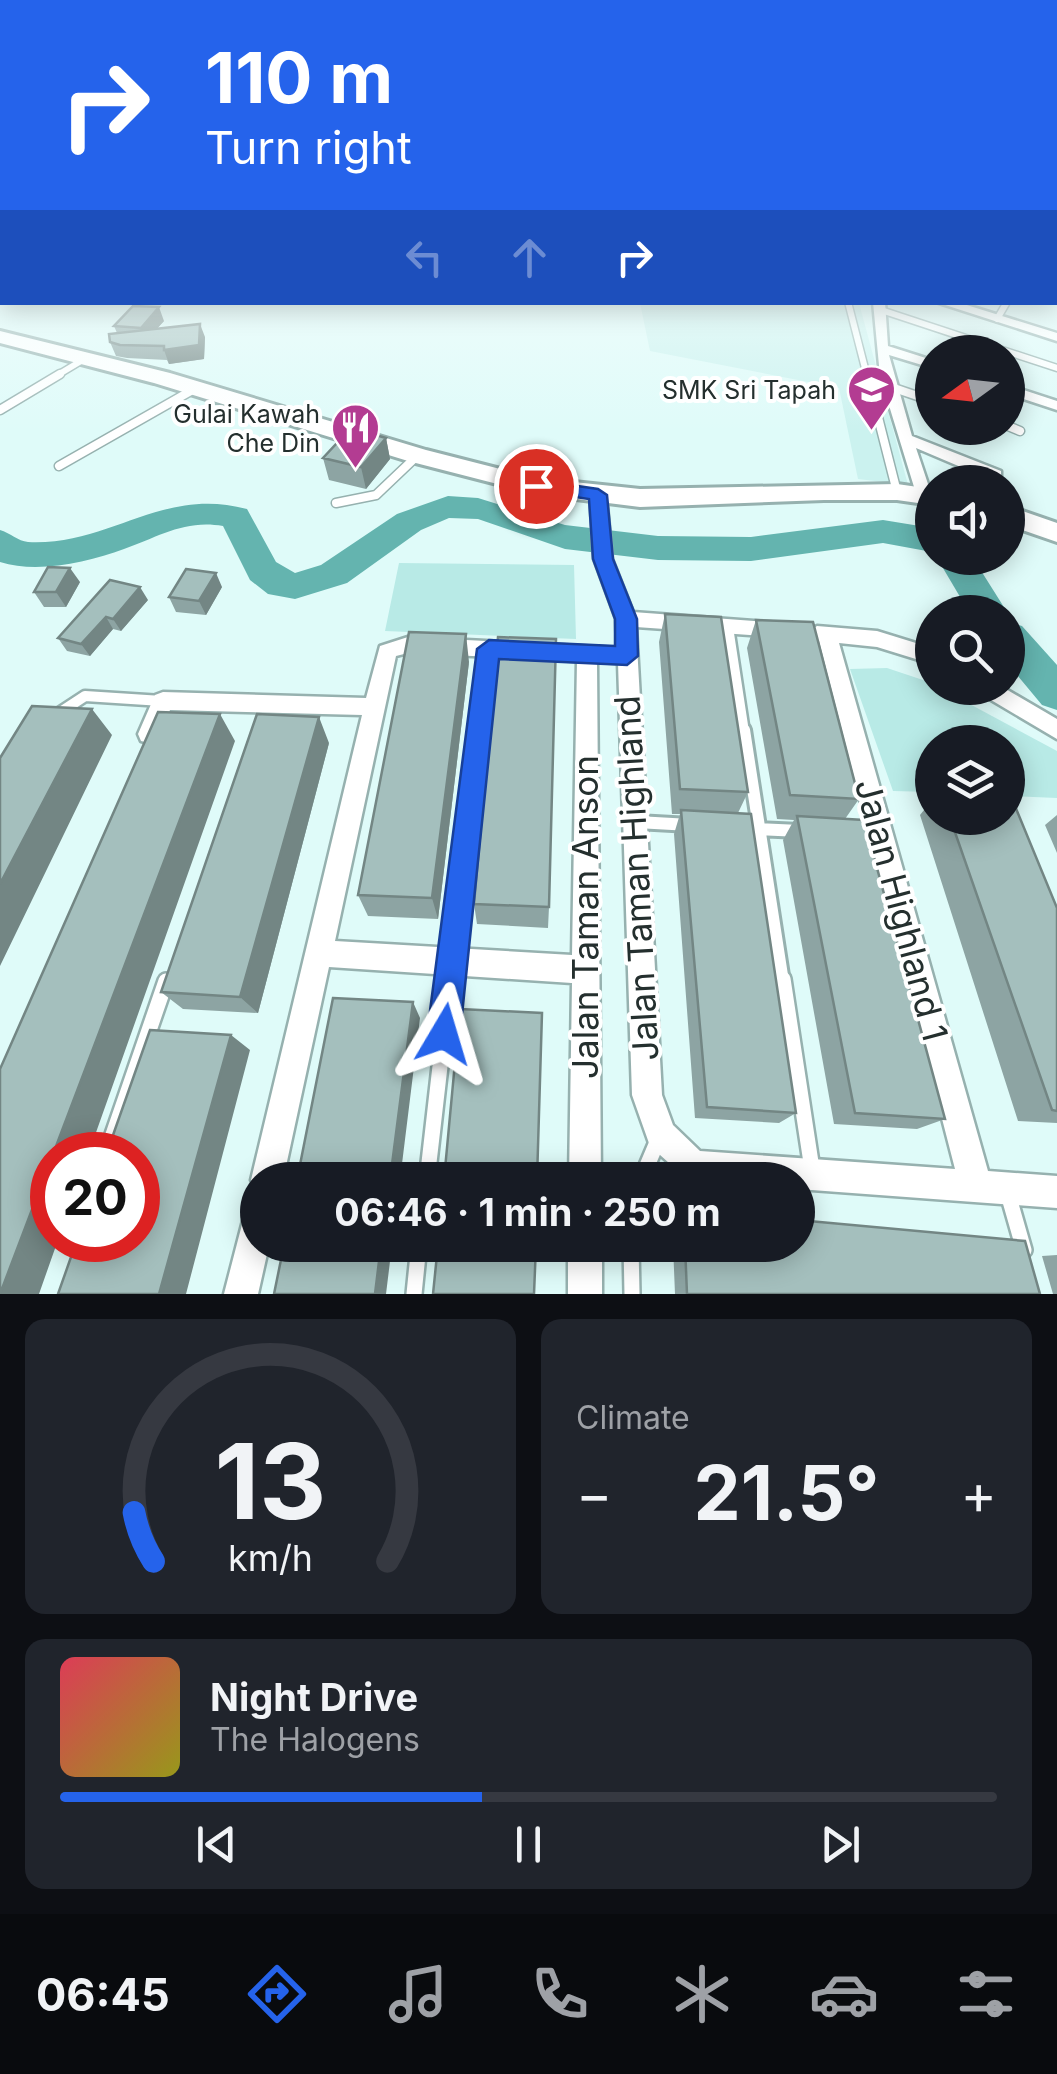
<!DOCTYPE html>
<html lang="en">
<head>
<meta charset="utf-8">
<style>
	:root { --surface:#171b24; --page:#20242c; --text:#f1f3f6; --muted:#9ea1a6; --line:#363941; --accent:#2563eb }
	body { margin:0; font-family:Inter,sans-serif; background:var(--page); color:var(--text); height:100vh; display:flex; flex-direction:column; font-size:38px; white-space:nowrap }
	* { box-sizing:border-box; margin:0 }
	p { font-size:32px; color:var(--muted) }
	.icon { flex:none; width:55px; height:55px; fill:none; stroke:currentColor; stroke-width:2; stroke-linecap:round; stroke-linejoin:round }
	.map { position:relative; height:1294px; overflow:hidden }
	.details { display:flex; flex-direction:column; gap:25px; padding:25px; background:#0d0f14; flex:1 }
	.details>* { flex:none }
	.banner { position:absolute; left:0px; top:0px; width:1058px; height:305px; box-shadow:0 5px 25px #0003; background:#2563eb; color:#fff; overflow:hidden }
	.needle { width:65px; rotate:255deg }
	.tools { position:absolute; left:915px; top:335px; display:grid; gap:20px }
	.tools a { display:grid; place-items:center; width:110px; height:110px; border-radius:50%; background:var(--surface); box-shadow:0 5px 25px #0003; font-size:50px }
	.speed { position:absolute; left:30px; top:1132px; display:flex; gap:20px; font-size:50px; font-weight:700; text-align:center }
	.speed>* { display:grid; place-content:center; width:130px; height:130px; border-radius:50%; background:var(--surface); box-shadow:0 5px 25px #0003; line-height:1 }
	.speed .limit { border:15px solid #d22; background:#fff; color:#111 }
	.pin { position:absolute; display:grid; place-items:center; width:85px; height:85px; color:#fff; margin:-42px; border:5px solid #fff; border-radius:50%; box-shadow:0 2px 10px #0007 }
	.me { position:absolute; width:110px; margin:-55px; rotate:7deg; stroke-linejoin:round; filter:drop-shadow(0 0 8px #0008) }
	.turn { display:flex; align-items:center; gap:35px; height:210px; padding:0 40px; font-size:45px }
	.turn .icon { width:130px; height:130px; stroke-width:2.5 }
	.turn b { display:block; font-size:70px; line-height:85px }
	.lanes { display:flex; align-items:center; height:95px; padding:0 40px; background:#0003; justify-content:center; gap:50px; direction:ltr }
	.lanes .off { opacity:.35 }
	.big { font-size:75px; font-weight:700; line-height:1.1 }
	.details .card { flex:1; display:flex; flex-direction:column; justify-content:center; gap:15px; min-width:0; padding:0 35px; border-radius:20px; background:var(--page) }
	.details .dial { align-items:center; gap:0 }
	.dial svg { height:260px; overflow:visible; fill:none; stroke:var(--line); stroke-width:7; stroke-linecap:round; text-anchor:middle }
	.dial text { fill:var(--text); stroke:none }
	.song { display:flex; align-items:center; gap:30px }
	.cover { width:120px; height:120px; border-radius:15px; background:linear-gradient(135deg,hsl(350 70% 55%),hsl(60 70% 35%)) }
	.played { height:10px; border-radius:5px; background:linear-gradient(90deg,var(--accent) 45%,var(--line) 45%) }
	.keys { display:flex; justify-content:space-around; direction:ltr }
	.heat { display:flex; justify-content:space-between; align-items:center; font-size:55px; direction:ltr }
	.details .tiles { flex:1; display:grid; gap:25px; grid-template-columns:1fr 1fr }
	.card:last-child { grid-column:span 2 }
	.trip { position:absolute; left:240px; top:1162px; width:575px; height:100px; border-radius:50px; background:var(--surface); box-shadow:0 5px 25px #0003; font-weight:700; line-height:100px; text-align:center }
	.menu { display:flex; height:160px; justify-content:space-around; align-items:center; background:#090b0e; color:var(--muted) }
	.menu .icon { width:70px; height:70px }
	.menu .active { color:var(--accent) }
	.menu b { font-size:45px; color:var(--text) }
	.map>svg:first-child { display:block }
</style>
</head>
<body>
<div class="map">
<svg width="1057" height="1294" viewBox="0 0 1057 1294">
	<rect width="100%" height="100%" fill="#dffbf9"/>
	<path fill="#cbf2ef" d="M640,303H859L908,485L858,479L839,388L650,351Z"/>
	<path fill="#b8eae6" d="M399,563L574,565L576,639L385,631Z
		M887,668L932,683V688H940L1057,751V798L1008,796V742H932V792L893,791L850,669Z"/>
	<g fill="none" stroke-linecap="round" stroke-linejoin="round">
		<path fill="#64b4af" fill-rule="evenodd" d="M448,496L478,498L565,525L658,536L751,537L883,520L932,528V552L883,543L751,561L658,560L565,549L478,519L449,518L421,530L347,583L295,599L268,594L250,580L223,526C185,519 158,537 124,549C88,562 38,574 0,562V530C10,533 18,541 28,542C111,546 161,486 247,509L276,562L295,573L321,565L397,514Z
			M937,558H973L1007,612H969Z
			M1008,622L1022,626L1057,665V710L1042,705L1008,664Z"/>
		<defs>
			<path id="service-far4" d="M848,302L867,376
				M878,309L1057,368
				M997,319L1007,302
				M56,376L86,358"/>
			<path id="service-far3" d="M867,374L897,492
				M891,387L932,401
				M0,410L60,374
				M1008,426L1020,431
				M59,466L196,388
				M336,503L376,495L417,456"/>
			<path id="service-far2" d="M728,627L744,732
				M56,715L85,696L162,701
				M479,732L489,649"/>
			<path id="service-far1" d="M744,730L783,982
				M637,822L690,825
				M757,829L800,831
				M450,982L480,730"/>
			<path id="service" d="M783,979L812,1169
				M106,1155L166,981
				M427,1180L450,979
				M641,1180L658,1140
				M1008,1194L1024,1250
				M631,1245L632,1294
				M414,1294L419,1245"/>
			<path id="minor" d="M1055,276L1057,277V286L1055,285Z
				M873,302H885L888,346L932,360V368L889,355L912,436L1001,471V479H989L916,448L932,496L930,500H918L880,376Z
				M936,302H957L1057,333V341Z
				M1008,385L1057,401V410L1008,394Z
				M598,490L606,495L612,559L633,612L779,623L789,630L779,637L636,627L662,1095L673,1125L700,1151L955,1169L819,641L810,638L807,633L817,626L877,631L932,648V664L877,647L839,643L988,1171L1057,1176V1208L798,1189V1180H688L650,1146L632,1095L618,663L597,662L601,1180H569L572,983L329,967L283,1180H258L256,1191L251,1180L362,715L170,710L157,741L149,743L141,741L138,734L155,695L163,692L366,698L380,646L408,637L617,648L616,619L594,559L590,495ZM408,653L577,661L572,955L335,941L396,656Z
				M978,688H1004L1057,719V739L981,694Z
				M258,1205V1245H269L258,1294H224L246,1209Z
				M568,1245H602V1294H568Z"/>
			<path id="primary" d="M0,331L170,373L426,450L536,478L640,489L897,484L932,489V505L897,500H824L640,507L536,494L408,461L154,383L0,343Z
				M1008,506L1057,523V542L1008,525Z"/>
		</defs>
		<use href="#service-far4" stroke="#96b1af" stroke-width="9"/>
		<use href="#service-far3" stroke="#96b1af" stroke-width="11"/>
		<use href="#service-far2" stroke="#96b1af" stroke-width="15"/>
		<use href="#service-far1" stroke="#96b1af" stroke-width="18"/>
		<use href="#service" stroke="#96b1af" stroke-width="20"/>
		<use href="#minor" stroke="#96b1af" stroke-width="5"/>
		<use href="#primary" stroke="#96b1af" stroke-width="6"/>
		<use href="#service-far4" stroke="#fff" stroke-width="6"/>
		<use href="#service-far3" stroke="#fff" stroke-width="8"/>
		<use href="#service-far2" stroke="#fff" stroke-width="10"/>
		<use href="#service-far1" stroke="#fff" stroke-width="12"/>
		<use href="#service" stroke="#fff" stroke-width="15"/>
		<use href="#minor" fill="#fff" fill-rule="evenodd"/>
		<use href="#primary" fill="#fff" fill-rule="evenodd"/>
	</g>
	<path fill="#8da4a3" d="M164,321L157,328L205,337L204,359L169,364L167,360L127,358L116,356L110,342L117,333L114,326Z
		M386,438L390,459L366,489L329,480L323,458Z
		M80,582L66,607H44L34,592Z
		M222,587L206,615L176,612L169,597Z
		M148,600L121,631L113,629L90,656L67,651L58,638Z
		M665,614L748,792L738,813L796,1113L779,1123L695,1118L674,834L680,814H672L659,642Z
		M756,620L859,799L845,819L945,1119L917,1129L834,1124L783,840L794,820L777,819L747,648Z
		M469,662L438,919L368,916L358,895Z
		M329,743L258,1013L183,1009L161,992Z
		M932,800V818H1008L1057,908V1123L1018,1121L920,815Z
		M1057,815V853L1045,825Z
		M474,904L549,907L548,928L477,924Z
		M673,1245H798L1040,1294H675Z
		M1057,1255V1294H1053L1042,1256Z"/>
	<path fill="#738684" d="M159,307L164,321L146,341L141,328Z
		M200,324L205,337L204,359L169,364L164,350Z
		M386,438L390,459L366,489L361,467Z
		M70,568L80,582L66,607L56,592Z
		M216,573L222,587L206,615L199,601Z
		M140,587L148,600L121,631L113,619Z
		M106,617L113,629L90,656L81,644Z
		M466,634L469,662L438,919L432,898Z
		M92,709L112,735L0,966V884Z
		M220,714L235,741L88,1155H53Z
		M319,717L329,743L258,1013L240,997Z
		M413,1002L420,1018L400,1180H390Z
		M231,1035L250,1050L186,1294H159Z
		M52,1157V1240H58L39,1294H0Z
		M381,1245H392L386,1294H375Z"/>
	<path fill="#a4bfbd" stroke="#738684" stroke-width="2.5" d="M133,306L159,307L141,328L114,326Z
		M200,324L199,345L164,350V346L120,345L110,342L109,334Z
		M351,428L386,438L361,467L323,458Z
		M48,567L70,568L56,592H34Z
		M186,569L216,573L199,601L169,597Z
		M110,580L140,587L113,619L106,617L81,644L58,638Z
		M665,614L721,617L748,792L680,789Z
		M756,620L813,622L859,799L790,795Z
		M409,632L466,634L432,898L358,895Z
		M498,637L556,639L549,907L474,904Z
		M32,706L92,709L0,884V758Z
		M158,712L220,714L0,1294V1069Z
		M257,714L319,717L240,997L161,992Z
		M1008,794H1010L1057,908V1111L1052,1110L950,818H1008Z
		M681,810L751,814L796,1113L707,1107Z
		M797,816L864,820L945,1119L855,1113Z
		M333,998L413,1002L390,1180H297Z
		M460,1009L542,1013L537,1180H444Z
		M150,1030L231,1035L159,1294H58L77,1240H138V1155H106Z
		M798,1220L1025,1241L1040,1294H687L685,1245H798Z
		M284,1245H381L375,1294H274Z
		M438,1245H536L534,1294H433Z"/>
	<linearGradient id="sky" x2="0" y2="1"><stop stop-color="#73b4d1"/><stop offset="0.58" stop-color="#f1fdfc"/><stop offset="1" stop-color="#f1fdfc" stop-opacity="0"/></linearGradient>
	<rect width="1057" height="431" fill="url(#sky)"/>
	<path fill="#2563eb" stroke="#184099" stroke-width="2.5" d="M536,480L598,489L607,495L613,559L637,619L638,656L627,665L499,659L460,1034L455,1046L444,1051L432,1046L427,1034L477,649L489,640L615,646V619L593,559L589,499L530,490L527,486Z"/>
	<defs>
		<symbol id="school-pin" viewBox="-11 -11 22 30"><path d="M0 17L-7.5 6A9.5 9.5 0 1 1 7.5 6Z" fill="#b33c92" stroke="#fff"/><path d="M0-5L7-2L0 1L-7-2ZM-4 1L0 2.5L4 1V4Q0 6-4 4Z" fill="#fff"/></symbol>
		<symbol id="restaurant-pin" viewBox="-11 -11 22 30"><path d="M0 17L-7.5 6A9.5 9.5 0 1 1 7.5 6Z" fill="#b33c92" stroke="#fff"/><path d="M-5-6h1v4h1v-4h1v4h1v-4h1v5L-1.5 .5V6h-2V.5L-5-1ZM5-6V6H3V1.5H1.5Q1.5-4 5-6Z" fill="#fff"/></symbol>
	</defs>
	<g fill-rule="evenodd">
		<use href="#school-pin" x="844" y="362" width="55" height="75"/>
		<use href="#restaurant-pin" x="328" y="400" width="55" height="75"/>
	</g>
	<g text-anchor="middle" stroke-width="8" stroke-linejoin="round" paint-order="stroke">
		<g font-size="25" fill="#242f2e" stroke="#fff" text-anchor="end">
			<text x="836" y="399">SMK Sri Tapah</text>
			<text x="320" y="423">Gulai Kawah<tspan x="320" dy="29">Che Din</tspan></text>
		</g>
		<g font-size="35" fill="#242f2e" stroke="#fff">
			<text transform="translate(637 878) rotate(-93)" y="12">Jalan Taman Highland</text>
			<text transform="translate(901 910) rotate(75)" y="12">Jalan Highland 1</text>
			<text transform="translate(586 917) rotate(-90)" y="12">Jalan Taman Anson</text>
		</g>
	</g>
</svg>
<div class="tools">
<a><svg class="needle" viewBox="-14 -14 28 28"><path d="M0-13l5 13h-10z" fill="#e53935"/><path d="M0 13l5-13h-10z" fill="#9ea1a6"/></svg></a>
<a><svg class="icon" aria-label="sound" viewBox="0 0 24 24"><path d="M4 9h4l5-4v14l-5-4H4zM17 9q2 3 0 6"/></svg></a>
<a><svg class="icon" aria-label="search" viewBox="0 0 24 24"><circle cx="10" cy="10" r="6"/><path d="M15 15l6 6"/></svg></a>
<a><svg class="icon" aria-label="layers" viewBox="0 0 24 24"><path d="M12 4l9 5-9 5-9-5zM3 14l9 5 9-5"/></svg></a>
</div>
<div class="speed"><div class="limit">20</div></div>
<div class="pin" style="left:536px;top:486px;background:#d93025"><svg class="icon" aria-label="arrive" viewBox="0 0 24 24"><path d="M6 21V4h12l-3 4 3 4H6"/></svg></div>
<svg class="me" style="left:444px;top:1034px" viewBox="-20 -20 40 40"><path d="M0-17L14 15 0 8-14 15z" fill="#2563eb" stroke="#fff" stroke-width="4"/></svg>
<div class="trip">06:46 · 1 min · 250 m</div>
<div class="banner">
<div class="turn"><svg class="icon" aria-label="right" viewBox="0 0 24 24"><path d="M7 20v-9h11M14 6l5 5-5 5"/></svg><div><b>110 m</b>Turn right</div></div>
<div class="lanes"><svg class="icon off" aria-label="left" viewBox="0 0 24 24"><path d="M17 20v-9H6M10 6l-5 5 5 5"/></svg><svg class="icon off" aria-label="ahead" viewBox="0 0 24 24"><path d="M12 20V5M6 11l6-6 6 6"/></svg><svg class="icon" aria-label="right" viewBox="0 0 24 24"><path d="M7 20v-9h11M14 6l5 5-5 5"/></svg></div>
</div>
</div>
<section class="details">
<div class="tiles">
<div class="card dial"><svg viewBox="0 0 100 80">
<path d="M14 69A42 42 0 1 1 86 69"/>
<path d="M14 69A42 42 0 0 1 8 54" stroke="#2563eb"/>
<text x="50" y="56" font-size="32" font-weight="700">13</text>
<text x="50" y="72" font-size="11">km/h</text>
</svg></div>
<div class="card"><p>Climate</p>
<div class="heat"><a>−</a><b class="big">21.5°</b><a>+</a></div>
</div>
<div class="card">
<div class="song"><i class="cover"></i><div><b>Night Drive</b><p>The Halogens</p></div></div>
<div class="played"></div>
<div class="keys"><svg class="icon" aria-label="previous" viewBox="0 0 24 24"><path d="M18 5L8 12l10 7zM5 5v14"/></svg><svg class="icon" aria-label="pause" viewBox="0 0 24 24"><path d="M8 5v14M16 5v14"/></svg><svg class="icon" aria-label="next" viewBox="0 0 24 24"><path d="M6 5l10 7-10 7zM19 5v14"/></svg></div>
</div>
</div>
</section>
<nav class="menu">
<b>06:45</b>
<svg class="icon active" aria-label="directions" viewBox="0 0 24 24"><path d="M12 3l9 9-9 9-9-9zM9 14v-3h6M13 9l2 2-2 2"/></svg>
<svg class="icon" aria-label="music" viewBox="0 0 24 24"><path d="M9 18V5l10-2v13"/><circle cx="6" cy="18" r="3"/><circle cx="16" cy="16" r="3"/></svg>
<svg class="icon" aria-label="phone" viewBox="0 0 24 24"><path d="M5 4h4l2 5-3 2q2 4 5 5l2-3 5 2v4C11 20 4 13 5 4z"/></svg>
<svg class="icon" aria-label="climate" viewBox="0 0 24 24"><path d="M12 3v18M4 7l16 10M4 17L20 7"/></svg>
<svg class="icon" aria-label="car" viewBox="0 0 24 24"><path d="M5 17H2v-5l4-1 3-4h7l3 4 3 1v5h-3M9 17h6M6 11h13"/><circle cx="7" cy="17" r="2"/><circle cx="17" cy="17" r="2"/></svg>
<svg class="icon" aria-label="filters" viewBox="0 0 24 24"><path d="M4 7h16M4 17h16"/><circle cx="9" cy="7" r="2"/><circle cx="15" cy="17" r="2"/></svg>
</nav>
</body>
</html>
